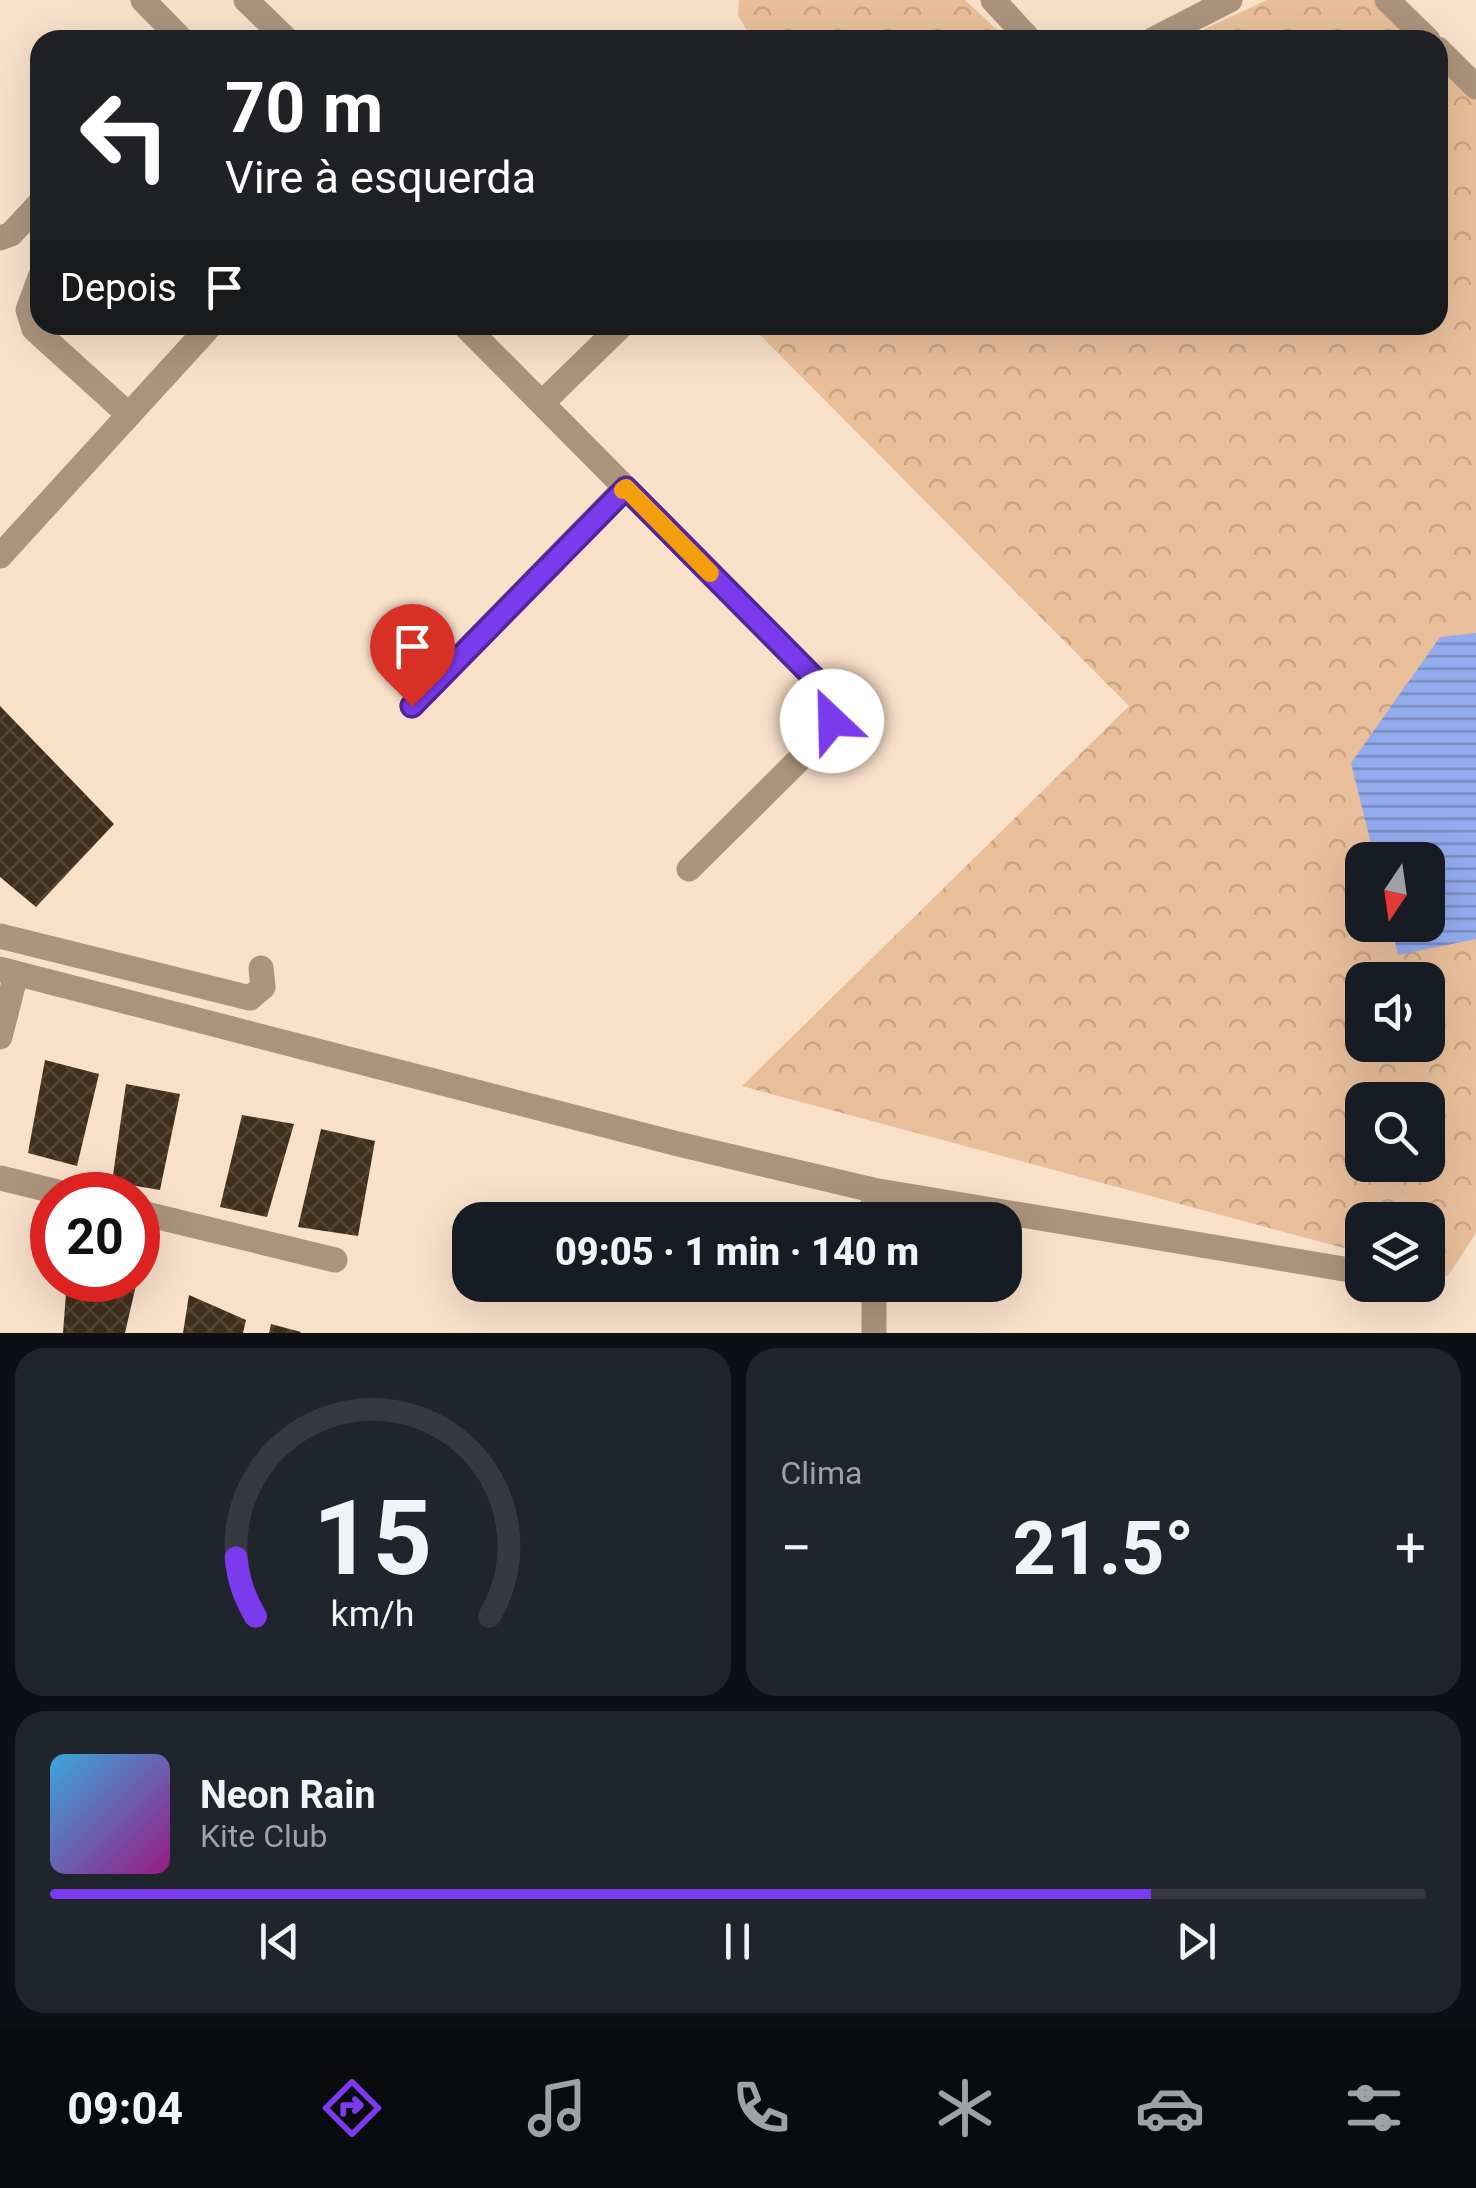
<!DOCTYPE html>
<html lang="pt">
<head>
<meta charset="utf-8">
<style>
	:root { --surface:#171b24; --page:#20242c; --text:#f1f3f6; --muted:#9ea1a6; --line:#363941; --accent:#7c3aed }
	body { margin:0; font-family:Roboto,sans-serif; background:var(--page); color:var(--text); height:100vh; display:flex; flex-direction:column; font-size:38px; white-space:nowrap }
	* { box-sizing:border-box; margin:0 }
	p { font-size:32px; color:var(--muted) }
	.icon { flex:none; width:55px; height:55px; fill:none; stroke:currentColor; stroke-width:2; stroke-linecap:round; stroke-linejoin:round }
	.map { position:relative; height:1333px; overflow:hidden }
	.details { display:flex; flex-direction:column; gap:15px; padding:15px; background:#0d0f14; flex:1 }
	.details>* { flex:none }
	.banner { position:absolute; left:30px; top:30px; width:1418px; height:305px; border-radius:30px; box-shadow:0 10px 40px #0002; background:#202124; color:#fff; overflow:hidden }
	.needle { width:65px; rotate:193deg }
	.buttons { position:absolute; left:1345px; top:842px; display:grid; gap:20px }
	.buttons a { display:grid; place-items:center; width:100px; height:100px; border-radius:20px; background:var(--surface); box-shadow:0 10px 40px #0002; font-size:50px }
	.speed { position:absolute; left:30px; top:1172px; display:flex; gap:20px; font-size:50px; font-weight:700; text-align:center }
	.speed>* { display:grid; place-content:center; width:130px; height:130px; border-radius:50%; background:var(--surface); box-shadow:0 10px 40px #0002; line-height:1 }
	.speed .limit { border:15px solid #d22; background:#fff; color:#111 }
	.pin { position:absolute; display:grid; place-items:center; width:85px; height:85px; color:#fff; margin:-102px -42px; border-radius:50% 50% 50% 0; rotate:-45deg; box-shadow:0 0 10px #0007 }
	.pin .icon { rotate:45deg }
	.me { position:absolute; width:110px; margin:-55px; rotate:336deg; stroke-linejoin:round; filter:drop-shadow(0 0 8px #0008) }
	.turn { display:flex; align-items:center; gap:35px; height:210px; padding:0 30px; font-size:45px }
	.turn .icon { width:130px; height:130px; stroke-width:2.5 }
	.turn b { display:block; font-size:70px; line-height:85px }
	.then { display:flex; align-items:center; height:95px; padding:0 30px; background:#0003; gap:20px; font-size:38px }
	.big { font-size:75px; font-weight:800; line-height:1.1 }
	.details .card { flex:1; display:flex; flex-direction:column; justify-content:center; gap:15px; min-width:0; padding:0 35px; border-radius:30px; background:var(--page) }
	.details .dial { align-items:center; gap:0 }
	.dial svg { height:260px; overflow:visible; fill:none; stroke:var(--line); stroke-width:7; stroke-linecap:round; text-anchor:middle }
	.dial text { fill:var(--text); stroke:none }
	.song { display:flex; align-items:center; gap:30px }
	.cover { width:120px; height:120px; border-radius:15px; background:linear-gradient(135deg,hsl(200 70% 55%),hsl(310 70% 35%)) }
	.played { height:10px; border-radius:5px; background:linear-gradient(90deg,var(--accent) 80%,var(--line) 80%) }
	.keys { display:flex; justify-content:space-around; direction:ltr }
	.heat { display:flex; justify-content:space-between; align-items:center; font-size:55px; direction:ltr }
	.details .tiles { flex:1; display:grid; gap:15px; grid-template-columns:1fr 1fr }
	.card:last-child { grid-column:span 2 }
	.trip { position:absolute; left:452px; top:1202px; width:570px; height:100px; border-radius:30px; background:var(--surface); box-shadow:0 10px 40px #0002; font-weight:800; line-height:100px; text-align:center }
	.tab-bar { display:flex; height:160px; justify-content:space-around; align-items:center; background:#090b0e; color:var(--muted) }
	.tab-bar .icon { width:70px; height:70px }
	.tab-bar .current { color:var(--accent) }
	.tab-bar b { font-size:45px; color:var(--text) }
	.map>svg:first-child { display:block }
</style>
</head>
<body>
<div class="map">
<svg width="1476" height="1333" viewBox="0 0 1476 1333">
	<defs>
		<pattern id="forest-crowns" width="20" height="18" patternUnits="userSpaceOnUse" patternTransform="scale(2.5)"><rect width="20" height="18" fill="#e8bf9a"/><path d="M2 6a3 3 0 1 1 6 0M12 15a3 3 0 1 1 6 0" fill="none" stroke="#c7a484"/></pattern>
		<pattern id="water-rules" width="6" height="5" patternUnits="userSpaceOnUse" patternTransform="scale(2.5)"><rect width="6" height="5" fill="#93acee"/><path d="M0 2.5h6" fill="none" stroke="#798cc0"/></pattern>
		<pattern id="building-cross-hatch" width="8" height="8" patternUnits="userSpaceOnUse" patternTransform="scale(2.5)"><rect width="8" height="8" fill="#412f1d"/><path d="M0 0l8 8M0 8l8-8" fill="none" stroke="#544535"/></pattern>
	</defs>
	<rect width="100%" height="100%" fill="#f8e0c9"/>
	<path fill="url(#forest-crowns)" fill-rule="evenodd" d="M739,0H965L1008,40H753L738,16Z
		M1267,0H1380L1421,40H1181Z
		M1438,57L1476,95V1233L1448,1276L1428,1271V1220H1362V1253L742,1086L1129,706L750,325H1438ZM1362,860H1428V925H1362ZM1362,980H1428V1045H1362ZM1362,1100H1428V1165H1362Z"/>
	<path fill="url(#water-rules)" d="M1476,633V939L1398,955L1391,925H1428V860H1375L1351,763L1440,637Z"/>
	<path fill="url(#building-cross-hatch)" d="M0,706L114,824L36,907L0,877Z
		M45,1060L99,1074L77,1166L28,1153Z
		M126,1084L180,1094L160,1190L112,1182Z
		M242,1115L294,1124L267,1217L220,1207Z
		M321,1129L375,1141L358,1236L298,1227Z
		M67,1280H120L136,1285L125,1333H63Z
		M189,1295L246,1320L243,1333H183Z
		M271,1324L301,1332L300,1333H269Z"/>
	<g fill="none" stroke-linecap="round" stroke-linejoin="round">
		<path stroke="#ac937c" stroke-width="25" d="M143,0L182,40
			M246,0L287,40
			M993,0L1030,40
			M1387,0L1428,40
			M1152,40L1230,0
			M1438,49L1476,87
			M0,238L11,234L40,203
			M40,277L28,310L34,329L129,415
			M464,325L832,696V721L818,741L689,869
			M542,403L622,325
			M0,556L211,325
			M412,706L625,488
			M0,936L250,998L263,987L261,968
			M0,969L678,1144L873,1190L1350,1270
			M0,1037L16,974
			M0,1178L70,1195
			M873,1190L874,1220
			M138,1212L335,1260
			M874,1285V1333"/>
	</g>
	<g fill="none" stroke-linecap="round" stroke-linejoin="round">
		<defs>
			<path id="route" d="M412,706L626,488L832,696V721"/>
		</defs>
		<use href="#route" stroke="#51269a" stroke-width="25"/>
		<use href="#route" stroke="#7c3aed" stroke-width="18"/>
		<path stroke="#f59e0b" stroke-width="18" d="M623,490L626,488L710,573"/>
	</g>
</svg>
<div class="buttons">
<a><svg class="needle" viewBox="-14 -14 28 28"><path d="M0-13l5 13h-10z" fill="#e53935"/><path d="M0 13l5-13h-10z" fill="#9ea1a6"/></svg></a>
<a><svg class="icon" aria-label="sound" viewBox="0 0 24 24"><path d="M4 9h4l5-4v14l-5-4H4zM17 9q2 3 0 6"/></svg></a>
<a><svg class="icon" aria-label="search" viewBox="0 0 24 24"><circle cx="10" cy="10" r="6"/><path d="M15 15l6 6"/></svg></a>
<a><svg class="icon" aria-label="layers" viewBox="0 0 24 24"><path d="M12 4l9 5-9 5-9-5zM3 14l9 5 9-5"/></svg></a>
</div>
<div class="speed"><div class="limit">20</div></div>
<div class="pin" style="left:412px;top:706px;background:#d93025"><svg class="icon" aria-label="arrive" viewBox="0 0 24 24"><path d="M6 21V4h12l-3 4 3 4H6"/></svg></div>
<svg class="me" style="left:832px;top:721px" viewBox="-20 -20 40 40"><circle r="19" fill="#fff"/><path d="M0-13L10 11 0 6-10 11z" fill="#7c3aed"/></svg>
<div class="trip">09:05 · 1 min · 140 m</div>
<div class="banner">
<div class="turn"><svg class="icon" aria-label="left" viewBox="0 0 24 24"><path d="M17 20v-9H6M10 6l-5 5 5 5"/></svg><div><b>70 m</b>Vire à esquerda</div></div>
<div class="then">Depois<svg class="icon" aria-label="arrive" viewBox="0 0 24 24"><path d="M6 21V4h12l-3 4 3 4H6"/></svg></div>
</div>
</div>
<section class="details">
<div class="tiles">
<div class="card dial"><svg viewBox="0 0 100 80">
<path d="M14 69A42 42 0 1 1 86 69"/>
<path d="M14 69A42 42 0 0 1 8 51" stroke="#7c3aed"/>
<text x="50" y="56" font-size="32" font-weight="700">15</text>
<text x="50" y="72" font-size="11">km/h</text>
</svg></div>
<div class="card"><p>Clima</p>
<div class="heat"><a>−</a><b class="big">21.5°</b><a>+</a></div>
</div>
<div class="card">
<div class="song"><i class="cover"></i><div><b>Neon Rain</b><p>Kite Club</p></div></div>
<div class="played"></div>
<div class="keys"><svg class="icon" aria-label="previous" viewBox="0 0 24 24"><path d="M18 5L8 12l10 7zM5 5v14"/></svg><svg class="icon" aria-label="pause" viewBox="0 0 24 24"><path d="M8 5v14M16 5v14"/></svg><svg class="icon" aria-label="next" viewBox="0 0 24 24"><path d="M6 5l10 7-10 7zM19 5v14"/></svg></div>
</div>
</div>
</section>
<nav class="tab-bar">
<b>09:04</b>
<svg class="icon current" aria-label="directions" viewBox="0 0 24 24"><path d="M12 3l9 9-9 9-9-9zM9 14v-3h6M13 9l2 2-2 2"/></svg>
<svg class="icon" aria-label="music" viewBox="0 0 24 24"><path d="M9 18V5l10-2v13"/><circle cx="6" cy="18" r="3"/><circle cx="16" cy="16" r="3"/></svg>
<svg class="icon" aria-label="phone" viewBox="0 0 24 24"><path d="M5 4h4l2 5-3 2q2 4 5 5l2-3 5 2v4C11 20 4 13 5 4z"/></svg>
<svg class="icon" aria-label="climate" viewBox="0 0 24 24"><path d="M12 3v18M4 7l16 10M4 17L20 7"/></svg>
<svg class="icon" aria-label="car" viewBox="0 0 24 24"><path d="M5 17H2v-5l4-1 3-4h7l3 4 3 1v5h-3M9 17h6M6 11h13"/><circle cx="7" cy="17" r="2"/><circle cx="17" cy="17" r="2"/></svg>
<svg class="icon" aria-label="filters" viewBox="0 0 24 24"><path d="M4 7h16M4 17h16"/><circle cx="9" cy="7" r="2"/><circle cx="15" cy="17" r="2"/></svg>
</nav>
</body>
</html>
